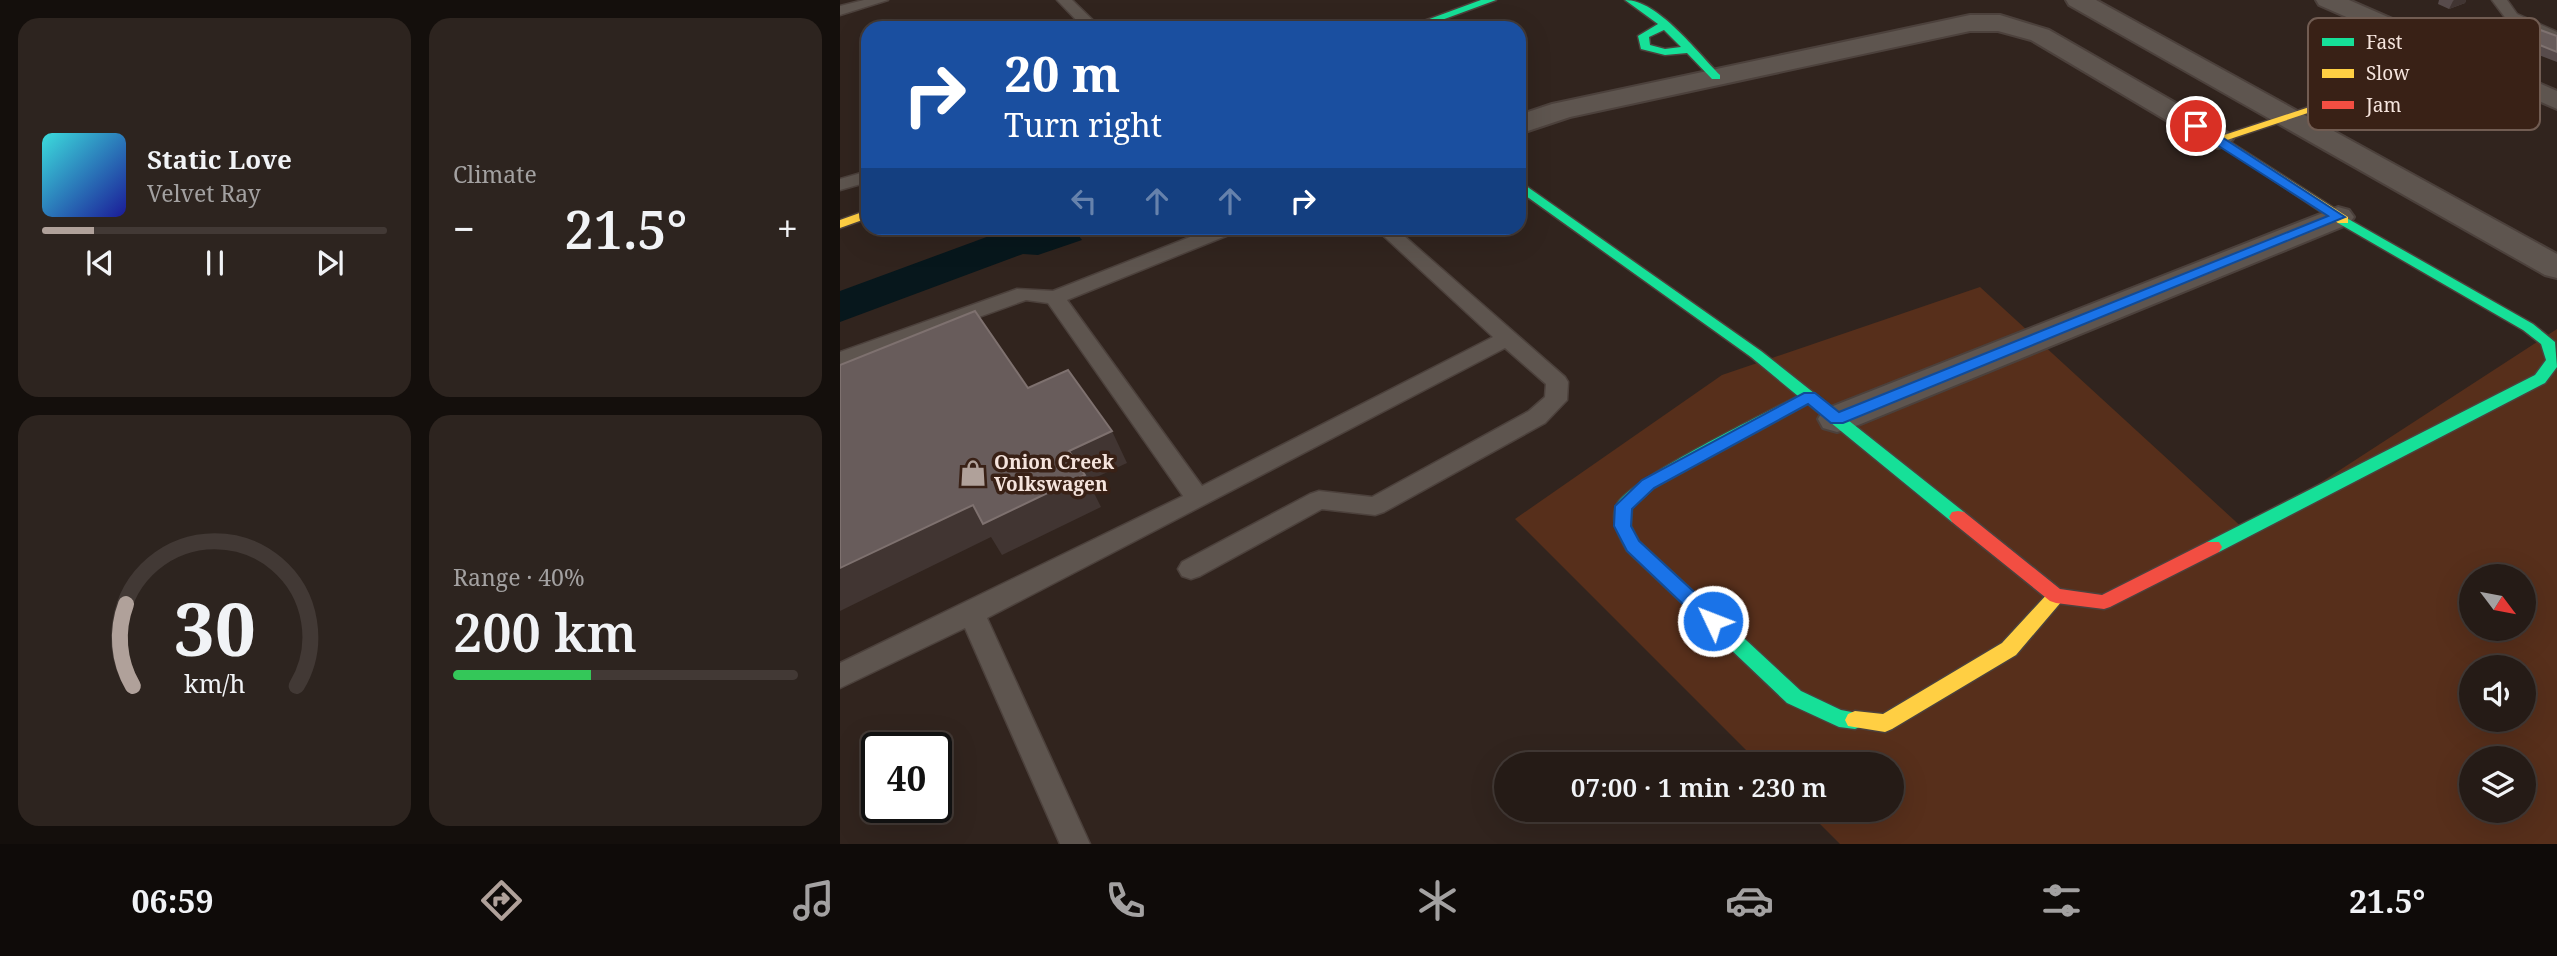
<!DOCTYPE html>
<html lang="en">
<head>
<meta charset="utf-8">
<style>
	:root { --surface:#251b16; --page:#2d241f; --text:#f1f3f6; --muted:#a3a1a1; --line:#423935; --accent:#b0a19a }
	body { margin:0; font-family:"Noto Serif",serif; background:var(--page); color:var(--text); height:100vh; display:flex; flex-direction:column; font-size:26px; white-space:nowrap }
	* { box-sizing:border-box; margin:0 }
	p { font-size:23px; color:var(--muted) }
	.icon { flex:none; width:38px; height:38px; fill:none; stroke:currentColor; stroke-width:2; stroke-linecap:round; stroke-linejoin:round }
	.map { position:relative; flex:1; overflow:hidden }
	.sheet { display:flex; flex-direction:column; gap:18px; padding:18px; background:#140f0c; width:840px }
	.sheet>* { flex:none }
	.guide { position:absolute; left:21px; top:21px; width:665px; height:214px; border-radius:21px; box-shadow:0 7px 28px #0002,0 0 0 2px var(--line); background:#1a4fa0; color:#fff; overflow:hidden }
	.needle { width:46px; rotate:122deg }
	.buttons { position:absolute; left:1619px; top:564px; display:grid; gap:14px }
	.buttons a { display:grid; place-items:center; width:77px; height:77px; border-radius:50%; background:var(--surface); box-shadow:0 7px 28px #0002,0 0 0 2px var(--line); font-size:35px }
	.speed { position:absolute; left:21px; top:732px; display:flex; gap:14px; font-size:35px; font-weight:700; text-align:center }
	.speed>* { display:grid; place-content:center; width:91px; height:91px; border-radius:50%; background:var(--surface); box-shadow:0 7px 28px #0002,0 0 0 2px var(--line); line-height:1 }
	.speed .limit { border:4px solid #111; border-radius:10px; background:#fff; color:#111 }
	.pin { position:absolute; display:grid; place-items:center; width:60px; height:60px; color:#fff; margin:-30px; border:4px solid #fff; border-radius:50%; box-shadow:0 2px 7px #0007 }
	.me { position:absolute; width:77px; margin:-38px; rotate:313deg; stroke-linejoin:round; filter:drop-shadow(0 0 5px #0008) }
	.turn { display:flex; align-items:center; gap:24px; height:147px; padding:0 28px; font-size:32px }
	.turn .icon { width:91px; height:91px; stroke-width:2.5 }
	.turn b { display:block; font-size:49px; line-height:60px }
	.lanes { display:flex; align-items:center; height:66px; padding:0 28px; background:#0003; justify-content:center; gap:35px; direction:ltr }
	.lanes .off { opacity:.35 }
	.big { font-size:52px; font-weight:600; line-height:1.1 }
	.sheet .card { flex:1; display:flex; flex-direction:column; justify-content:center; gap:10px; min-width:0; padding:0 24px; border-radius:21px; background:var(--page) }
	.sheet .dial { align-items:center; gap:0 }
	.dial svg { height:182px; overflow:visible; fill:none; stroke:var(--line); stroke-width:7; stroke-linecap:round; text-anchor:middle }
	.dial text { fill:var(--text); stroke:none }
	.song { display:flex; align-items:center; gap:21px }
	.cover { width:84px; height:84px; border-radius:10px; background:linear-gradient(135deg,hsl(180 70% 55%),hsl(240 70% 35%)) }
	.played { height:7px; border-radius:4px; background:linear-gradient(90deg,var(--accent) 15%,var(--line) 15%) }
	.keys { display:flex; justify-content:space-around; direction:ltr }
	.heat { display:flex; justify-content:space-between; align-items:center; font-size:38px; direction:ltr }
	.charge { height:10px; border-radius:5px; background:linear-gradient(90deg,#34c759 40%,var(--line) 0) }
	.sheet .tiles { flex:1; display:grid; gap:18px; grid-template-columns:repeat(2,1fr) }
	.trip { position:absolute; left:654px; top:752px; width:410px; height:70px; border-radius:35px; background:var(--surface); box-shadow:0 7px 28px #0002,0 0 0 2px var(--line); font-weight:600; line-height:70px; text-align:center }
	.tabs { display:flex; height:112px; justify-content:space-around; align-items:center; background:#0f0b09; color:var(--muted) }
	.tabs .icon { width:49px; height:49px }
	.tabs .selected { color:var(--accent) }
	.tabs b { font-size:32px; color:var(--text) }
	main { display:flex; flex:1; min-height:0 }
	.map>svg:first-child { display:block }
</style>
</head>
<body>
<main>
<section class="sheet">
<div class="tiles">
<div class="card">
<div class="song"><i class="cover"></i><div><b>Static Love</b><p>Velvet Ray</p></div></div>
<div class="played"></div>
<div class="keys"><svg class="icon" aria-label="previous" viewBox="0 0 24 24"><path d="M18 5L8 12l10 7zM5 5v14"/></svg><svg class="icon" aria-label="pause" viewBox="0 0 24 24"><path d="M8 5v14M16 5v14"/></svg><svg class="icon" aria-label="next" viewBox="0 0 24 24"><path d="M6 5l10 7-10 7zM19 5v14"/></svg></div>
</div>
<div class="card"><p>Climate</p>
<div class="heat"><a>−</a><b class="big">21.5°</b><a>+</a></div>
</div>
<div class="card dial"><svg viewBox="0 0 100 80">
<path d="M14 69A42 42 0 1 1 86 69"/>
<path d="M14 69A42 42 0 0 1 11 33" stroke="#b0a19a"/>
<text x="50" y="56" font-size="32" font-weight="700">30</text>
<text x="50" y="72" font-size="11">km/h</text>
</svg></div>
<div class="card"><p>Range · 40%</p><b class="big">200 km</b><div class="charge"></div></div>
</div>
</section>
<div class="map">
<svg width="1717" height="844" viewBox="0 0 1717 844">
	<rect width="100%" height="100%" fill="#31241e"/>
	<path fill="#572f1b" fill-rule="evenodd" d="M1140,287L1406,531L1717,329V844H1000L966,810H1052V765H921L675,519L882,375ZM1631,576H1684V628H1631ZM1631,667H1684V719H1631ZM1631,758H1684V810H1631Z"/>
	<path fill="#07171c" d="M171,228H233L242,240L198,255L183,254L0,322V291Z"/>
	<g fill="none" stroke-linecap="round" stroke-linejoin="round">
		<defs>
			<path id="lane" d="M24,0H48L0,15V6Z
				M217,0H232L261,28H244Z
				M1652,0H1667L1677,14L1717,32V43L1667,20Z
				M28,171V182L0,190V179Z
				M373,228H398L396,232L227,300L362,486L653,337L535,228H555L725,377L728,382L727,400L705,423L544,512L535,515L482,509L360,576L351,579L342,576L338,569L342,562L470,494L479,491L532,497L689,411L705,397L706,384L665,348L147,618L250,844H220L125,628L0,688V663L343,496L208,303L186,300L0,367V352L177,289L213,291Z"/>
			<path id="street" d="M1226,0H1256L1717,254V278L1705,275L1229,5Z
				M1476,0H1509L1717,91V109L1479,5Z
				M1130,15H1160L1209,30L1388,133L1393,139L1388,145L1378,148L1368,145L1191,40L1158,31H1130L730,117L679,134V115L712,104Z
				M1498,207L1509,210L1514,217L1509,224L1011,428L997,432L983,428L978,419L983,410Z"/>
			<path id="fast" d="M641,0H656L580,28H565Z
				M785,0C818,0 857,52 880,75V79H872L847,53L825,55L801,49L798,36L818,24ZM824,30L841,47L825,49L810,45L809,37Z
				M679,181L921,351L1124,512L1127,517L1124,522H1112L968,404L814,488L792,508L791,526L799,541L961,691L1001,710L1022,714L1025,720L1022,726L1015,729L999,727L947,703L787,551C779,536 770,523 776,506C784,481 928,412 958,396L911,357L679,191Z
				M1503,216L1693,324L1715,342L1717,367L1705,383L1379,552H1367L1364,547L1367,542L1695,375L1706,360L1701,344L1683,330L1498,223V217Z"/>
			<path id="slow" d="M1621,57L1630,59L1387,140L1508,217V223H1498L1372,139Z
				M28,210V218L0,228V220Z
				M1216,589L1222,591L1225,596L1222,601L1176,655L1052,729L1045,732L1008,726L1005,720L1008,714L1015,711L1043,714L1162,643L1210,591Z"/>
			<path id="jam" d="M1118,511L1124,512L1220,589L1262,595L1367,542H1379L1382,547L1379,552L1270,607L1264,609L1216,603L1210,601L1112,522L1109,517L1112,512Z"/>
		</defs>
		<use href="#lane" stroke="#4c413c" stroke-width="3"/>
		<use href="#street" stroke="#4c413c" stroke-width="4"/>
		<use href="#fast" stroke="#4c413c" stroke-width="3"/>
		<use href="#slow" stroke="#4c413c" stroke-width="3"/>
		<use href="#jam" stroke="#4c413c" stroke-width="3"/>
		<use href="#lane" fill="#5e554f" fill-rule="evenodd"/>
		<use href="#street" fill="#5e554f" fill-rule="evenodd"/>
		<use href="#fast" fill="#16e098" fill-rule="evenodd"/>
		<use href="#slow" fill="#ffcf43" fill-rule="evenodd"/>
		<use href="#jam" fill="#f24e42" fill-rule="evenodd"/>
	</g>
	<path fill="#574b4b" d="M1599,0H1626L1625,3L1609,9L1598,4Z
		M1675,35L1717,36V62L1670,44Z"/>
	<path fill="#413532" d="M1614,0H1626L1625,3L1609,9L1613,1Z
		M272,431L287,463L248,481L261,507L162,555L151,537L0,611V568L133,505L229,451Z"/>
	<path fill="#685c5b" stroke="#7e716f" stroke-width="2" d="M1692,27L1717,36V52L1675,35Z
		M135,311L188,388L228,370L272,431L229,451L245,475L143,524L133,505L0,568V365Z"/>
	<path fill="#1a73e8" stroke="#114b97" stroke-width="2" d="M1352,123H1360L1505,217L1003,423H991L968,404L814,488L792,509L791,526L799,541L880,616L883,621L880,627H867L787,551L774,526L775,506L802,480L964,393H975L999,412L1488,216L1352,129Z"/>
	<defs>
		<symbol id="shop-bare" viewBox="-9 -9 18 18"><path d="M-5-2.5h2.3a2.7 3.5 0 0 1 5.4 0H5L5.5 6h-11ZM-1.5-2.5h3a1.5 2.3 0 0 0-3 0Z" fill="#b0a19a" stroke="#392116" stroke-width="2.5" paint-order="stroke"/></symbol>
	</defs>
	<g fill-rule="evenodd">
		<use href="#shop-bare" x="114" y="454" width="38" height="38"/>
	</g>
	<g text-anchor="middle" stroke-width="7" stroke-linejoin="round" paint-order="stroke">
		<g font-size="19" font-weight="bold" fill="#f5e4dd" stroke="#392116" text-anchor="start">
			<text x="154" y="469">Onion Creek<tspan x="154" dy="22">Volkswagen</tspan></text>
		</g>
	</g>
	<rect x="1468" y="18" width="232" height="112" rx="10" fill="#392116" stroke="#715c52" stroke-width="2"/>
	<rect x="1482" y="38" width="32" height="8" fill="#16e098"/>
	<rect x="1482" y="69" width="32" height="9" fill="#ffcf43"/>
	<rect x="1482" y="101" width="32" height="8" fill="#f24e42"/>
	<g font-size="19" fill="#f5e4dd">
		<text x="1526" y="49">Fast</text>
		<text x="1526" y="80">Slow</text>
		<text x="1526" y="112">Jam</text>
	</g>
</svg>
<div class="buttons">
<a><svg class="needle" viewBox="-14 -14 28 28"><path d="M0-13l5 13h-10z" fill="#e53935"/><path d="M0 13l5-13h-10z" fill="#a3a1a1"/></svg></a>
<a><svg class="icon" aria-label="sound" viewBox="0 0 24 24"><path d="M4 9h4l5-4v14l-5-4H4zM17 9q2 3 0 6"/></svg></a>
<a><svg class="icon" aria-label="layers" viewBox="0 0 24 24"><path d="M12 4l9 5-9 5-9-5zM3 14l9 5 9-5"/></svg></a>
</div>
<div class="speed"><div class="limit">40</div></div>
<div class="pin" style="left:1356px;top:126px;background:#d93025"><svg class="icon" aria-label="arrive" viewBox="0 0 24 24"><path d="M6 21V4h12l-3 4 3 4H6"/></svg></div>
<svg class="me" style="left:873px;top:621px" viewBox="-20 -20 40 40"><circle r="17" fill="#1a73e8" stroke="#fff" stroke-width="3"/><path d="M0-11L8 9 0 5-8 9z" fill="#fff"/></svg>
<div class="trip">07:00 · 1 min · 230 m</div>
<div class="guide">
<div class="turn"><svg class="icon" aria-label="right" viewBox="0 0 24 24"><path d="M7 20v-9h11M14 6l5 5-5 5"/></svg><div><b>20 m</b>Turn right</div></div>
<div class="lanes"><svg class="icon off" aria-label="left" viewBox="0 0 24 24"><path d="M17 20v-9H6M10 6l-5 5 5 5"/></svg><svg class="icon off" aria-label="ahead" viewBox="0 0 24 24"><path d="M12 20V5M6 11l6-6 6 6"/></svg><svg class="icon off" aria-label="ahead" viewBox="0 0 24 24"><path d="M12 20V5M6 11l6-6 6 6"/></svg><svg class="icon" aria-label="right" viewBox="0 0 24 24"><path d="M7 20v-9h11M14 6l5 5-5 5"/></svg></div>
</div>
</div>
</main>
<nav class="tabs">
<b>06:59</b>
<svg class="icon selected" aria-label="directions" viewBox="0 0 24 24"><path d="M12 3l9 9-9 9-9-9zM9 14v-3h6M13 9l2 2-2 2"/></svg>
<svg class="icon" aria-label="music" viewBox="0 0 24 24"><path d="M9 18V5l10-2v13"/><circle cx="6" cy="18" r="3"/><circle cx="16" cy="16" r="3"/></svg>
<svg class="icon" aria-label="phone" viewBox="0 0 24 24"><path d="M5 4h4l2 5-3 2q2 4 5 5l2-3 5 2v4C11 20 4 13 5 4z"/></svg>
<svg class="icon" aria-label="climate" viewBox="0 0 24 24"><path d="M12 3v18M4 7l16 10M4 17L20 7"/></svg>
<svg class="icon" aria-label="car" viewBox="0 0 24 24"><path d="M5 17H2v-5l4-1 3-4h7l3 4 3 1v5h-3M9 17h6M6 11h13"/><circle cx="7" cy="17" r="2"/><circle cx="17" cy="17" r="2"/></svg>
<svg class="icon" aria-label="filters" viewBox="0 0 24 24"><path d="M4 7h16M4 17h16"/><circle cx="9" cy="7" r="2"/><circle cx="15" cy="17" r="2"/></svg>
<b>21.5°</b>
</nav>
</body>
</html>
